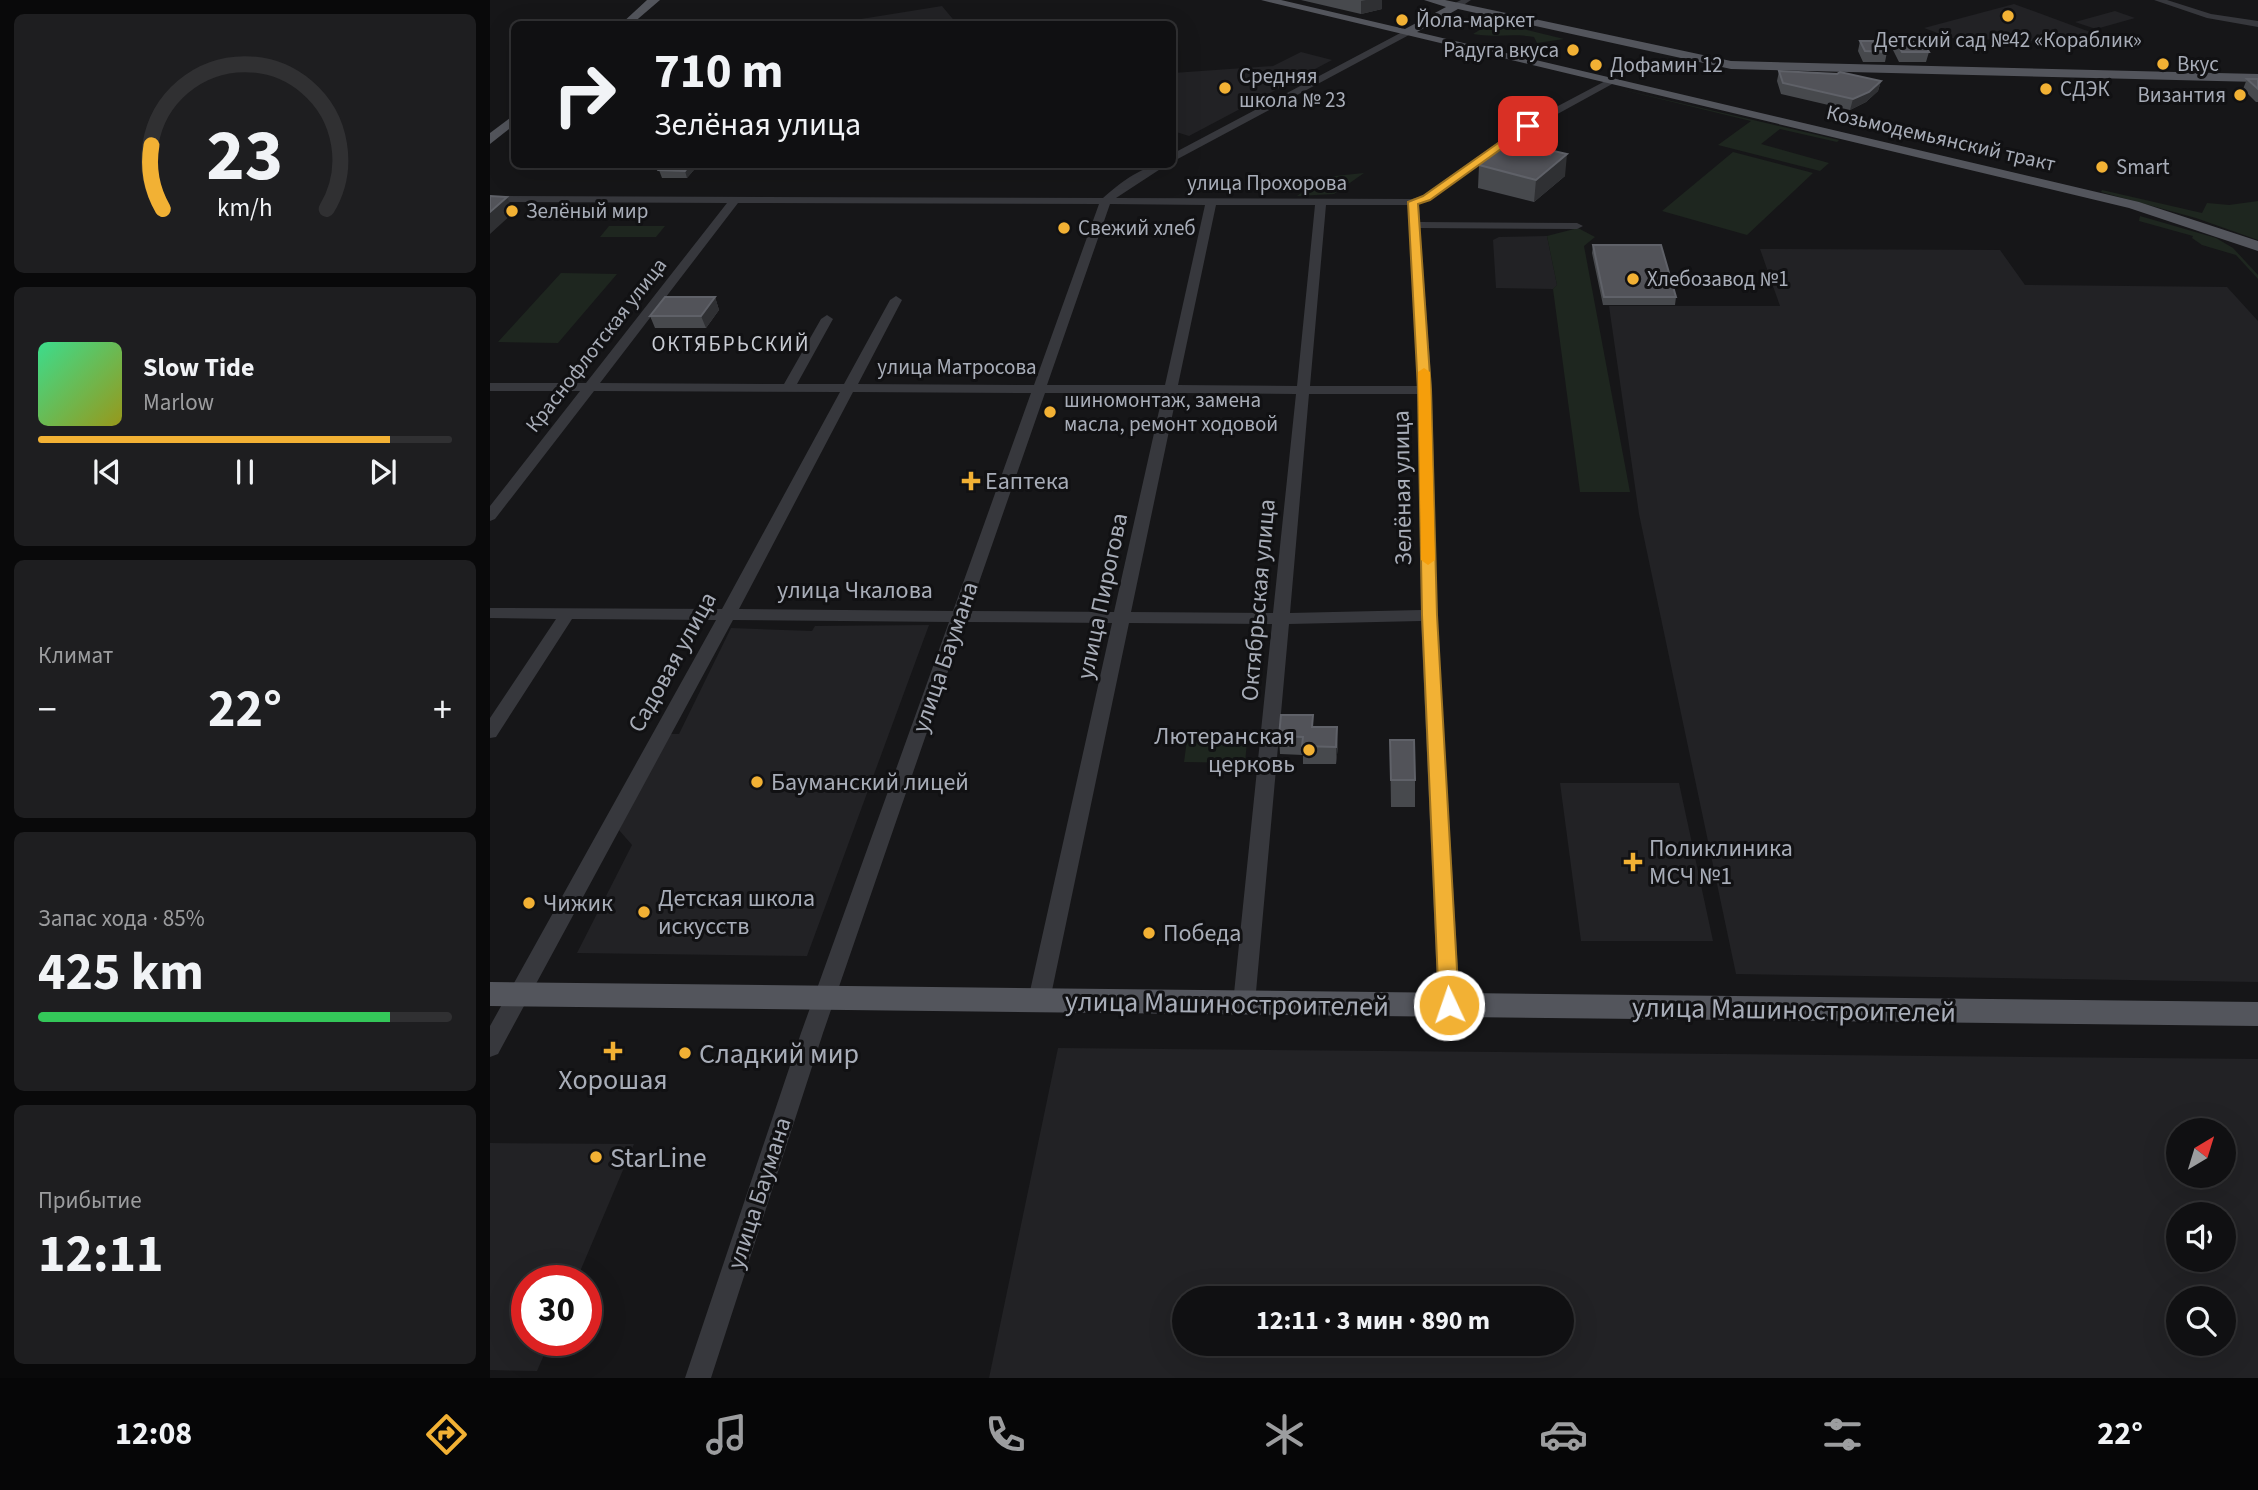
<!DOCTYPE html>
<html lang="ru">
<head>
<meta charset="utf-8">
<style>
	:root { --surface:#101012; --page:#1e1e20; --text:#f1f3f6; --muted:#9c9d9f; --line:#303032; --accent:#f2b134 }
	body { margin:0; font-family:"Source Sans 3",sans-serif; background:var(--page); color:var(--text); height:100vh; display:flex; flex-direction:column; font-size:26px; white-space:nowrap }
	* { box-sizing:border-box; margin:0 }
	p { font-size:23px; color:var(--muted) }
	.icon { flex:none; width:38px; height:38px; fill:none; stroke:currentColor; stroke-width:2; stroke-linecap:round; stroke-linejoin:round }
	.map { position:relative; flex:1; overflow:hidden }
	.panel { display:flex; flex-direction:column; gap:14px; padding:14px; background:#09090a; width:490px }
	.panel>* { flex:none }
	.hud { position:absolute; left:21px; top:21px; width:665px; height:147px; border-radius:10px; box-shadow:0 7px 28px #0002,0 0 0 2px var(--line); background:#101012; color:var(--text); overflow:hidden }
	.needle { width:46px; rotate:38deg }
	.fabs { position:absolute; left:1676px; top:1118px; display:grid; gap:14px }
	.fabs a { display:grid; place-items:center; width:70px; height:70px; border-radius:50%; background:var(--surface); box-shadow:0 7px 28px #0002,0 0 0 2px var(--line); font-size:35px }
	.speed { position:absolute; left:21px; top:1265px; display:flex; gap:14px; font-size:35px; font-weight:700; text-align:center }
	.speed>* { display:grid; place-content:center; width:91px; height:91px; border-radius:50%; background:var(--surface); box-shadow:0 7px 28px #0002,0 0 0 2px var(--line); line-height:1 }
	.speed .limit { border:10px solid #d22; background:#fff; color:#111 }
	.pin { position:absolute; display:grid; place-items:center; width:60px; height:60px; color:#fff; margin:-30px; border-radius:14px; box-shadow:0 4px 10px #0006 }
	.me { position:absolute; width:77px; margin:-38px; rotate:357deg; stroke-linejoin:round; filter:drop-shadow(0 0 5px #0008) }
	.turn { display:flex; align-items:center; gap:24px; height:147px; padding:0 28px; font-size:32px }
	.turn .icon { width:91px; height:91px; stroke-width:2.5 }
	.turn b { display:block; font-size:49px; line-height:60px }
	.big { font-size:52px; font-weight:700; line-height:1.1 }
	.panel .card { flex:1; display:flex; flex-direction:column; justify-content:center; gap:10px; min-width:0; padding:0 24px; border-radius:10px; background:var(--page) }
	.panel .dial { align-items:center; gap:0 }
	.dial svg { height:182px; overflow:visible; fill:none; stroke:var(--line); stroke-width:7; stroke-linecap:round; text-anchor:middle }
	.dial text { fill:var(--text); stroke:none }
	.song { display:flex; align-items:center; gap:21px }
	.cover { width:84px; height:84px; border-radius:10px; background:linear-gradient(135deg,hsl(150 70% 55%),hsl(60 70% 35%)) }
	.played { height:7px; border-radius:4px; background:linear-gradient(90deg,var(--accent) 85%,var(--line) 85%) }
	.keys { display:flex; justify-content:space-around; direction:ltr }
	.heat { display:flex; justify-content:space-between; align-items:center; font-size:38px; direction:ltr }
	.charge { height:10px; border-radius:5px; background:linear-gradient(90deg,#34c759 85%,var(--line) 0) }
	.trip { position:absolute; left:682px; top:1286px; width:402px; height:70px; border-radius:35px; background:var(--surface); box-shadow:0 7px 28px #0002,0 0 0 2px var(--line); font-weight:700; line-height:70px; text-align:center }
	.menu { display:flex; height:112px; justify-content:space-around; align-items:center; background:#060607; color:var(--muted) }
	.menu .icon { width:49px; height:49px }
	.menu .selected { color:var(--accent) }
	.menu b { font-size:32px; color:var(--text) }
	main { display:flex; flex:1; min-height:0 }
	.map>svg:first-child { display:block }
</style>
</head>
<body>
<main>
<section class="panel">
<div class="card dial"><svg viewBox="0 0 100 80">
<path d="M14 69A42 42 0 1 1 86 69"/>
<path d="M14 69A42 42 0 0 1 9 41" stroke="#f2b134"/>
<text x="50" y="56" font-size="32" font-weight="700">23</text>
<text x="50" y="72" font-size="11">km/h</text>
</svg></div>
<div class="card">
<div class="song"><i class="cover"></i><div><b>Slow Tide</b><p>Marlow</p></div></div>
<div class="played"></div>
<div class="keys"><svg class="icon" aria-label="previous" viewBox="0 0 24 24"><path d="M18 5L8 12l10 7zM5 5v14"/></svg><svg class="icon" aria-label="pause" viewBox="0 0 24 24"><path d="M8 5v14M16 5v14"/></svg><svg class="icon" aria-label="next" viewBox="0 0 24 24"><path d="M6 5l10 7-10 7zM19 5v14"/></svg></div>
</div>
<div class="card"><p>Климат</p>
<div class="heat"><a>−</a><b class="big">22°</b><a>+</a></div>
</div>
<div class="card"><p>Запас хода · 85%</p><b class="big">425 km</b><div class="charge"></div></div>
<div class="card"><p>Прибытие</p><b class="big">12:11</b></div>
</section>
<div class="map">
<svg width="1768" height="1378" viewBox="0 0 1768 1378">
	<rect width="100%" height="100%" fill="#161618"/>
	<path fill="#222225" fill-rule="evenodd" d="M1524,4L1611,36L1587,43L1461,38L1434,28Z
		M452,6L467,24H340Z
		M1625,11L1645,18L1606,29L1585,22Z
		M811,52L842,60L699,136L683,131V73L783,66Z
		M1057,236L1067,285L1063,289L1006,288L1003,240L1009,237Z
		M1270,249L1510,250L1535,285L1737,287L1768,321V982L1246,974L1149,514L1119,306H1290Z
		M439,625L317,956L87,953L142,845L129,830L178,734H189L241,628L322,631L325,626Z
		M1070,783H1189L1223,941H1091Z
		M568,1048L1768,1059V1378H499ZM1689,1130H1734V1176H1689ZM1689,1214H1734V1260H1689ZM695,1298H1073V1344H695ZM1689,1298H1734V1344H1689Z
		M0,1143L144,1144L86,1281H37V1340L60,1341L47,1371L0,1370Z"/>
	<path fill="#1e261f" d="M1001,23H1008L1074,39L1047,43L1044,37C1023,33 1004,38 983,34Z
		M1121,87L1349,140L1347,142L1290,129L1271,144L1339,163L1330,171L1228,145L1261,121Z
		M1243,152L1323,173L1257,235L1172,211Z
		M874,173L844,194L807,196L835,177Z
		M1612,190L1712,213L1717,203L1739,205L1768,201V240L1706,218L1611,192Z
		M1650,216L1726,238L1743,248L1768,275V279L1746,255L1712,245L1702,238L1703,236L1649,221Z
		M119,226H175L166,237H110Z
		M1088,228L1105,237L1094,246L1140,492H1090L1063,289L1067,285L1057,236Z
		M71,273L127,274L68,343L8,342Z
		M697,740L757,741L755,763L694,762Z"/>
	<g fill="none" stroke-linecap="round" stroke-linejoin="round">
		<path fill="#37383d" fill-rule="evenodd" d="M971,0H981L969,8H963V4Z
			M1664,0H1677L1721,14L1768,21V27L1717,18Z
			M916,30L920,33L919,35L682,162V154Z
			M1121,78L1126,81L1124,83L1042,128L940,200L929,204L930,222L1087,223L1093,226L1087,229L930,228L942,390L947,615L970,1005L967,1012L959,1014L951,1012L948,1005L931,621L799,624L765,1003L762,1010L754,1012L746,1010L743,1003L782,624L639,623L560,1000L557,1007L549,1009L541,1007L538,1000L622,623L475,622L333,1033L221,1378H195L311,1033L459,622L243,620L8,1054L0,1057V1026L226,620L82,619L6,737L0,738V718L66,619L0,618V608L232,609L350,392L104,391L5,519L0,521V506L90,391H0V383H96L237,203L0,202V196L613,198C631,182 654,164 678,164L626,198L922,199L932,196L1034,124ZM248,203L609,204L544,385L368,384L412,300L406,296L400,300L354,384H307L343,319L337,315L331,319L294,384L110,383ZM620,204L715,205L675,385H557ZM726,205H825L807,386L688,385ZM836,205H918L928,386H820ZM363,392L541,393L463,611L249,609ZM555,393H673L624,612L479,611ZM687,393L806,394L783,613L641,612ZM819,394H928L931,610L800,613Z"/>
		<path fill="#53555c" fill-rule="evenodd" d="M157,0H170L142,24H131Z
			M771,0H791L915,29L956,7L934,0H955L1241,61L1768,74V82L1241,69L968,9L927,32L1649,202L1768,241V251L1639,208Z
			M24,115V125L0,144V133Z
			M0,982L1768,1002V1026L0,1006Z"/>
	</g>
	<path fill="#47494d" d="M811,0H892V9L871,14Z
		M1405,40L1439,52L1436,62H1409L1403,50Z
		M1370,41L1397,52L1395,62H1373L1368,51Z
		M1289,71L1391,81L1388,91L1376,102L1360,110L1291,94L1287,81Z
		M1757,79H1768V102H1766L1753,89Z
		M209,164L197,178H172L169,170Z
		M989,165L1075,176L1044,202L988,188Z
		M1103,245L1186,297L1185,305H1113L1102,253Z
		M225,297L229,310L216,328H165L160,316Z
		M824,727L848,745L846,764H813V755L790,754L789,736Z
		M900,740L925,780V807H901Z"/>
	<path fill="#2f3033" d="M876,0H892V9L871,14V1Z
		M1391,81L1388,91L1376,102L1360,110L1363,99Z
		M1077,154L1075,176L1044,202L1046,180Z
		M200,164H209L197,178L195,171Z
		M17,197L24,212L0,234V212Z
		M225,297L229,310L216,328L211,316Z
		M847,727L848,745L846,764V747Z"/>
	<path fill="#525359" stroke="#5f6168" stroke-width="2" d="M1405,40H1432L1439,52H1412Z
		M1370,41H1392L1397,52L1375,51Z
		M1289,71L1347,74L1350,72L1391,81L1379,92L1363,99L1293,83Z
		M1757,79H1768V89Z
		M1014,144L1060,155L1064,151L1077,154L1046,180L989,165Z
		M175,164H200L195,171L169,170Z
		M0,196L17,197L0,212Z
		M1103,245H1171L1186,297H1114Z
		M175,297H225L211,316H160Z
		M791,715H823L822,727H847L846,747L812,746L813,737L789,736Z
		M900,740H924L925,780H901Z"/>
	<path fill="#f2b134" stroke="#9d7322" stroke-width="2" d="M1035,124L1043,126L940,200L928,204L941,390L947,615L969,1005L966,1011L959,1013L952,1011L949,1005L932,615L928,390L918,202L933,196Z"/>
	<path fill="#f59e0b" d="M934,368L940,372L945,560L938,565L931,560L928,372Z"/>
	<g fill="#f2b134" stroke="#111113" stroke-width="2.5">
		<circle cx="1518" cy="16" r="7"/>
		<circle cx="912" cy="20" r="7"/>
		<circle cx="1083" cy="50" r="7"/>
		<circle cx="1673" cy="64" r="7"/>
		<circle cx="1106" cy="65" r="7"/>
		<circle cx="735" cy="88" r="7"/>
		<circle cx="1556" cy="89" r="7"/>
		<circle cx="1750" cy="95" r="7"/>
		<circle cx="1612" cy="167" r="7"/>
		<circle cx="22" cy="211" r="7"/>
		<circle cx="574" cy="228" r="7"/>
		<circle cx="1143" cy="279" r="7"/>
		<circle cx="560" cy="412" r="7"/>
		<path d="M477.5 470.5h7v7h7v7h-7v7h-7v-7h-7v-7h7z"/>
		<circle cx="819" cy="750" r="7"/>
		<circle cx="267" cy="782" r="7"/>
		<path d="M1139.5 851.5h7v7h7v7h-7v7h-7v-7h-7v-7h7z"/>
		<circle cx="39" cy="903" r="7"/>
		<circle cx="154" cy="912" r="7"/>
		<circle cx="659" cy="933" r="7"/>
		<path d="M119.5 1040.5h7v7h7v7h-7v7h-7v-7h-7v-7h7z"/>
		<circle cx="195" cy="1053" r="7"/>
		<circle cx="106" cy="1157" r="7"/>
	</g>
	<g text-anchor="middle" stroke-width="6" stroke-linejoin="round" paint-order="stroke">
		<g font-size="21" fill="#a8adb8" stroke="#111113" text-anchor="start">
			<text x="926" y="27">Йола-маркет</text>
			<text x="1518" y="47" text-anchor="middle">Детский сад №42 «Кораблик»</text>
			<text x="1069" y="57" text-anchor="end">Радуга вкуса</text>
			<text x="1687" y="71">Вкус</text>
			<text x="1120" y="72">Дофамин 12</text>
			<text x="749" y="83">Средняя<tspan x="749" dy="24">школа № 23</tspan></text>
			<text x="1570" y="96">СДЭК</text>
			<text x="1736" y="102" text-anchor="end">Византия</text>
			<text x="1626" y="174">Smart</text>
			<text x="36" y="218">Зелёный мир</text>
			<text x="588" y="235">Свежий хлеб</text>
			<text x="1157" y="286">Хлебозавод №1</text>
			<text x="574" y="407">шиномонтаж, замена<tspan x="574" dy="24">масла, ремонт ходовой</tspan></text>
		</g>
		<g font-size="21" fill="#a8adb8" stroke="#111113">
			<text transform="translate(1451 138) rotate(13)" y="7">Козьмодемьянский тракт</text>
			<text x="777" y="190">улица Прохорова</text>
			<text transform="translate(106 345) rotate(-52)" y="7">Краснофлотская улица</text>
			<text x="467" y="374">улица Матросова</text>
		</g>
		<g font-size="21" letter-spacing="2" fill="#c9ccd4" stroke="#111113">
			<text x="241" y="351">ОКТЯБРЬСКИЙ</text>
		</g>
		<g font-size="24" fill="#a8adb8" stroke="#111113" text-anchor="start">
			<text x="495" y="489">Еаптека</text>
			<text x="805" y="744" text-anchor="end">Лютеранская<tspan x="805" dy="28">церковь</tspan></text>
			<text x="281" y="790">Бауманский лицей</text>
			<text x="1159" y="856">Поликлиника<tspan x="1159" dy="28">МСЧ №1</tspan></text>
			<text x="168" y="906">Детская школа<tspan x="168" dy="28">искусств</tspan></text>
			<text x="53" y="911">Чижик</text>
			<text x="673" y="941">Победа</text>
		</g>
		<g font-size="24" fill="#a8adb8" stroke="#111113">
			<text transform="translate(912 488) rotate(-91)" y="8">Зелёная улица</text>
			<text x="365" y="598">улица Чкалова</text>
			<text transform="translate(612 596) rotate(-78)" y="8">улица Пирогова</text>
			<text transform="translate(768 600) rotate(-85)" y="8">Октябрьская улица</text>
			<text transform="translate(455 657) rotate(-71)" y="8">улица Баумана</text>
			<text transform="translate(182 662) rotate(-61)" y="8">Садовая улица</text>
			<text transform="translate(269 1193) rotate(-72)" y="8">улица Баумана</text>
		</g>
		<g font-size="28" fill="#a8adb8" stroke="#111113">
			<text transform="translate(737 1003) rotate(1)" y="10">улица Машиностроителей</text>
			<text transform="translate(1304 1009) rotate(1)" y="10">улица Машиностроителей</text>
		</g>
		<g font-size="28" fill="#a8adb8" stroke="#111113" text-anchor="start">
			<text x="209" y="1063">Сладкий мир</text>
			<text x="123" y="1089" text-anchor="middle">Хорошая</text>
			<text x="120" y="1167">StarLine</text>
		</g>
	</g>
</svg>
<div class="fabs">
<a><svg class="needle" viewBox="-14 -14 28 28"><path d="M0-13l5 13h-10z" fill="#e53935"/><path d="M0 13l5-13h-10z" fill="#9c9d9f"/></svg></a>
<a><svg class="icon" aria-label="sound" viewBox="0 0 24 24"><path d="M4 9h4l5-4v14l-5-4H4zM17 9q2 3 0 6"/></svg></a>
<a><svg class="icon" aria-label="search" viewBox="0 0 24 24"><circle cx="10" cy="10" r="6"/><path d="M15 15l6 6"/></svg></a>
</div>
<div class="speed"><div class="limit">30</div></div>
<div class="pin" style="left:1038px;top:126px;background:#d93025"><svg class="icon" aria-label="arrive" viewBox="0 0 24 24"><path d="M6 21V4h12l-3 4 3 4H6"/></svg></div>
<svg class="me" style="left:959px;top:1005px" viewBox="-20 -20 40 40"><circle r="17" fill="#f2b134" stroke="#fff" stroke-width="3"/><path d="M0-11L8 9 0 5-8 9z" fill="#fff"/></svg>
<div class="trip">12:11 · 3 мин · 890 m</div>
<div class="hud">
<div class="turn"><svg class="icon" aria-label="right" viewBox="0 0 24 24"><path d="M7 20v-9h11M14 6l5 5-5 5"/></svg><div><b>710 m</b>Зелёная улица</div></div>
</div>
</div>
</main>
<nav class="menu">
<b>12:08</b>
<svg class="icon selected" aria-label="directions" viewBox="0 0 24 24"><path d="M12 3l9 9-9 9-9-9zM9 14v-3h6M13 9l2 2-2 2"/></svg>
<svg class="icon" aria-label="music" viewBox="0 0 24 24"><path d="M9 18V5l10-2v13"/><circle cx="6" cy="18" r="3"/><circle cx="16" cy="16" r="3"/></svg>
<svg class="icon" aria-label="phone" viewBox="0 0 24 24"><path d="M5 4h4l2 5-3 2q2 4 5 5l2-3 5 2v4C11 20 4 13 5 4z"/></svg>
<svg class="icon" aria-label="climate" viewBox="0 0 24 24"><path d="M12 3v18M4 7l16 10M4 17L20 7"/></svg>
<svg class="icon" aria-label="car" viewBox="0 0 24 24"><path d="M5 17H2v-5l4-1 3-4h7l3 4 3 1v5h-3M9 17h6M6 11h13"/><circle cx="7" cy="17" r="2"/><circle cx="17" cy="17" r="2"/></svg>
<svg class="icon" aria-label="filters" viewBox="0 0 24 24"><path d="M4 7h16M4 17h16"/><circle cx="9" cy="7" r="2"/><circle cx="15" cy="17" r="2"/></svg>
<b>22°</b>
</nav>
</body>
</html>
